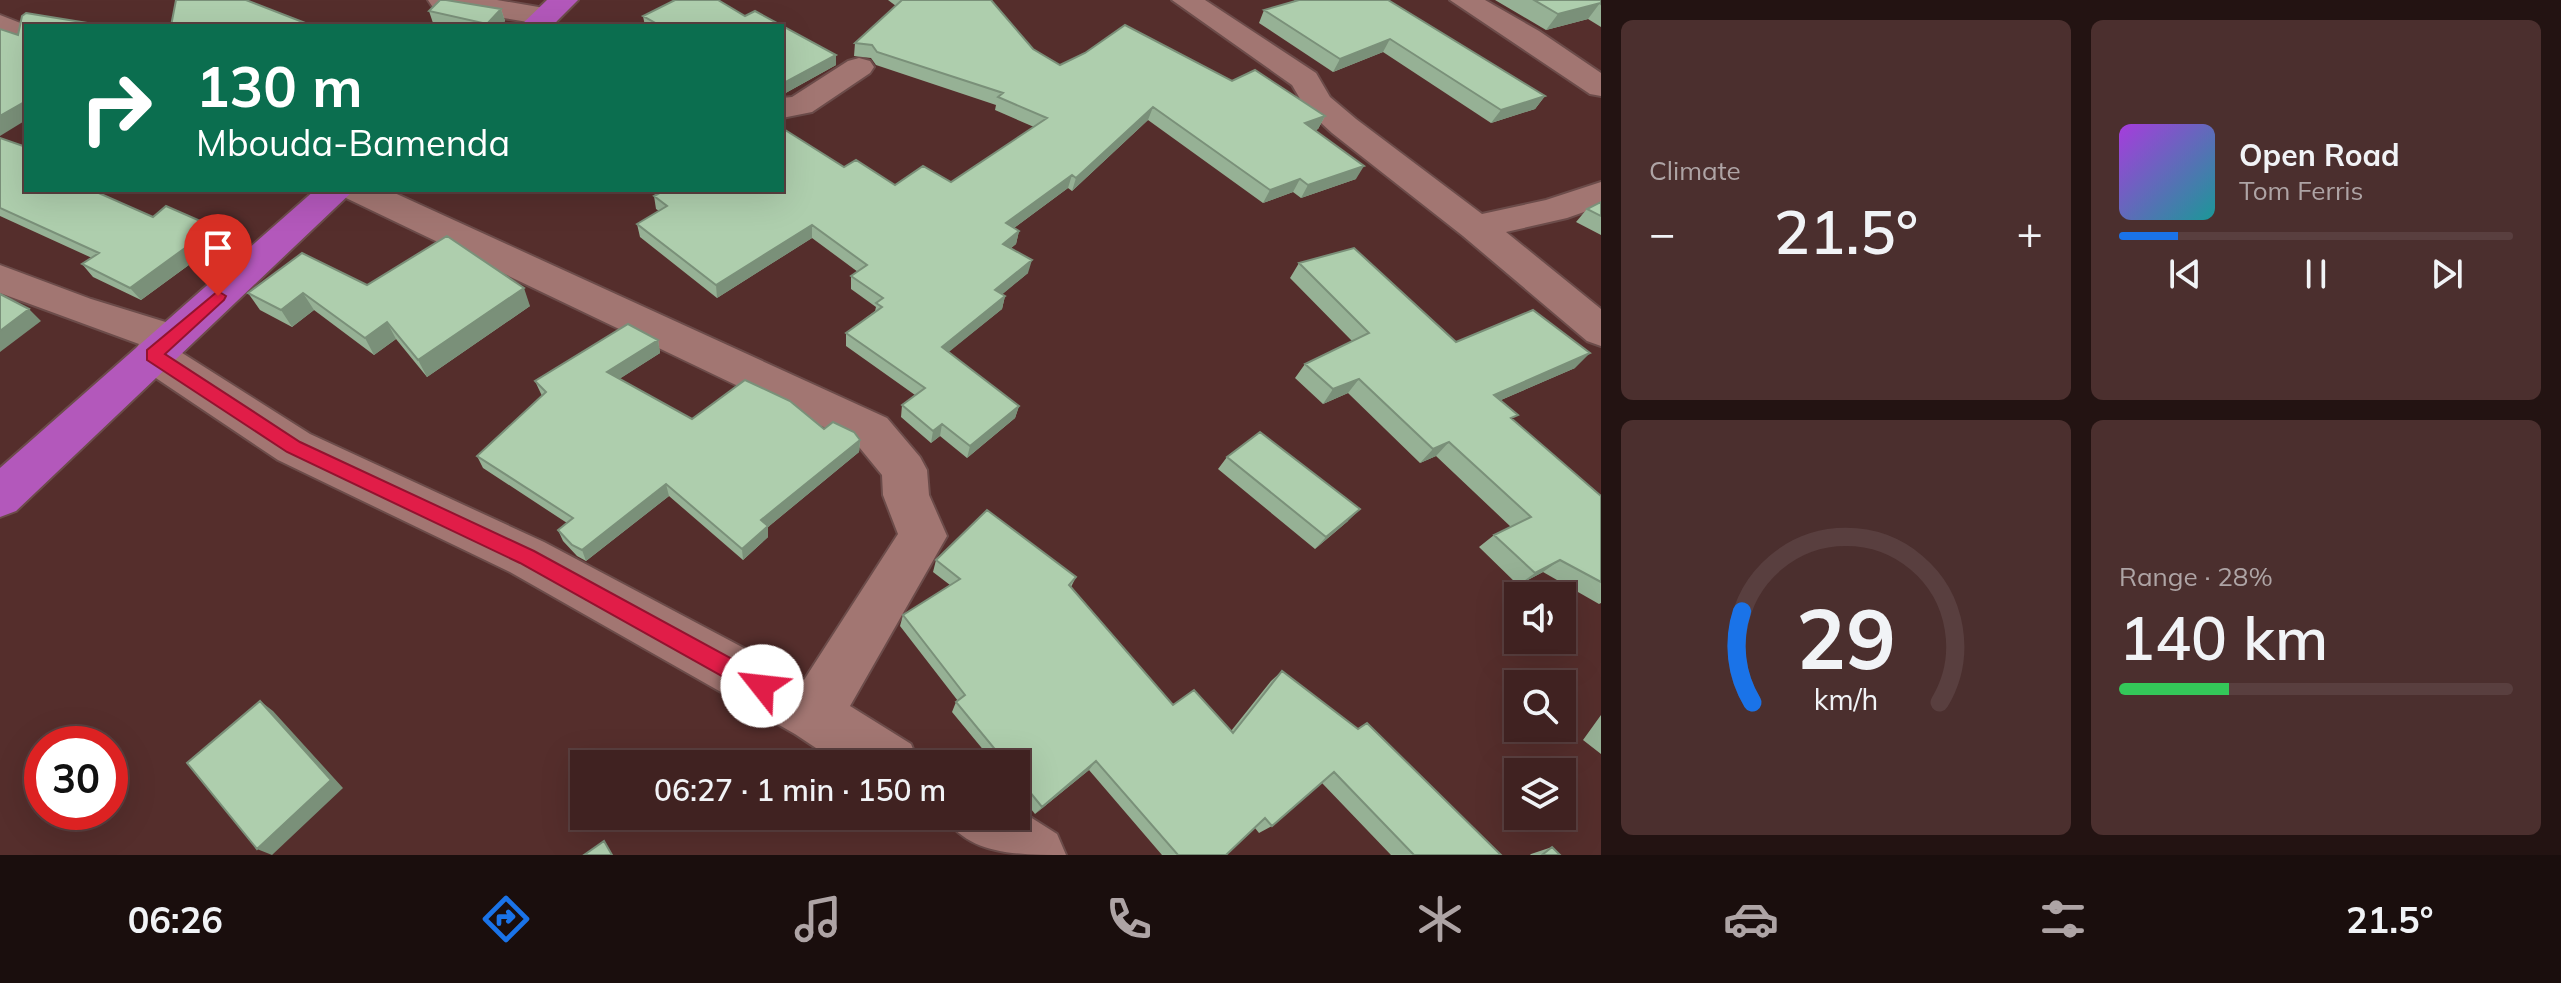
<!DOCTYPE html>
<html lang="en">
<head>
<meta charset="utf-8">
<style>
	:root { --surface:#402221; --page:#4b2f2e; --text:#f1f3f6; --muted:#aea4a5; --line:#593f3f; --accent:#1a73e8 }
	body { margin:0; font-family:Mulish,sans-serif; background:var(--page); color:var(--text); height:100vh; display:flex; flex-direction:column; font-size:30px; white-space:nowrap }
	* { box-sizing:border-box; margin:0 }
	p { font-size:26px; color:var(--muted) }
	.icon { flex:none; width:44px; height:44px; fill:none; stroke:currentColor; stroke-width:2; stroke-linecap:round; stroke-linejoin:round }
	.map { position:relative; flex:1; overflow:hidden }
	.side { display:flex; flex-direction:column; gap:20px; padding:20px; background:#231312; width:960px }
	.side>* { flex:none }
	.top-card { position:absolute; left:24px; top:24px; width:760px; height:168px; border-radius:0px; box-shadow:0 8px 32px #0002,0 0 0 2px var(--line); background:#0b6e4f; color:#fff; overflow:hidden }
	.tools { position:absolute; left:1504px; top:582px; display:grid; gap:16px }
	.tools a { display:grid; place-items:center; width:72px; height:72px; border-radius:0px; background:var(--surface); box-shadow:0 8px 32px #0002,0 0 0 2px var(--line); font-size:40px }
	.speed { position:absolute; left:24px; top:726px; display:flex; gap:16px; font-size:40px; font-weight:700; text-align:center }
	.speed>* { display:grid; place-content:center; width:104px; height:104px; border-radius:50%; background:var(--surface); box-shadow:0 8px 32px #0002,0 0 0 2px var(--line); line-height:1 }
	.speed .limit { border:12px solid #d22; background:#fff; color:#111 }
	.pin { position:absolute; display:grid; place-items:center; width:68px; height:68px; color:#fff; margin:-82px -34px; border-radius:50% 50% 50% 0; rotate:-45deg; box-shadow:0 0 8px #0007 }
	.pin .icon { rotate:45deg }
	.me { position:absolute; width:88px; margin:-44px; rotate:299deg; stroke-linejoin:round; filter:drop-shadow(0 0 6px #0008) }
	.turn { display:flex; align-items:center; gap:28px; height:168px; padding:0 40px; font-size:36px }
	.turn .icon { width:104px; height:104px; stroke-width:2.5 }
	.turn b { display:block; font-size:56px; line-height:68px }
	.big { font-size:60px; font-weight:600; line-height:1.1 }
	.side .card { flex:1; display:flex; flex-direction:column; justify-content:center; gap:12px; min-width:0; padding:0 28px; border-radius:12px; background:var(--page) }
	.side .dial { align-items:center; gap:0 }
	.dial svg { height:208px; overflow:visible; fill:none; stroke:var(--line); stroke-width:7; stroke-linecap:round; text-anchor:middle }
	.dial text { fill:var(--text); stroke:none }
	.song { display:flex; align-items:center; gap:24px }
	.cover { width:96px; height:96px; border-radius:12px; background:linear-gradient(135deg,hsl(280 70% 55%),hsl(180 70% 35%)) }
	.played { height:8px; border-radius:4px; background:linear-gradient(90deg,var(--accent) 15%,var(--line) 15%) }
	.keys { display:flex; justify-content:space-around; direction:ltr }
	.heat { display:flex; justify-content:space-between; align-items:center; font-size:44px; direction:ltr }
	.charge { height:12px; border-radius:6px; background:linear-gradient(90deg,#34c759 28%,var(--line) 0) }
	.side .tiles { flex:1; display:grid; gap:20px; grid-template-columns:repeat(2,1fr) }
	.trip { position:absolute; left:570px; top:750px; width:460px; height:80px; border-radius:0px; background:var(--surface); box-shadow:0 8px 32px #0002,0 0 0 2px var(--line); font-weight:600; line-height:80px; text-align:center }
	.menu { display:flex; height:128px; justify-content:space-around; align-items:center; background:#1a0e0d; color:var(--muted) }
	.menu .icon { width:56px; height:56px }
	.menu .on { color:var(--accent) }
	.menu b { font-size:36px; color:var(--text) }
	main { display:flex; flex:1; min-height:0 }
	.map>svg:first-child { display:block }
</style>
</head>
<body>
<main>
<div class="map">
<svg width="1601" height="855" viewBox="0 0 1601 855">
	<rect width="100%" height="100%" fill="#552e2c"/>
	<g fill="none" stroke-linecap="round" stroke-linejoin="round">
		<defs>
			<path id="minor" d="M428,0H497L556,10L560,16L556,22L546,25L442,8L432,6Z
				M1172,0H1205L1316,73L1330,97L1356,119L1482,214L1546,200L1601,182V206L1567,218L1506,232L1601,309V346L1587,341L1463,236L1332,133L1306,109L1292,85Z
				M1450,0H1485L1539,31L1601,73V96L1590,94Z
				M0,15L28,26L26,45L0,35Z
				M859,58L870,61L874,67L870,73L812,112L782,118V98L792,97L848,61Z
				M340,190H388L887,418L920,457L927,470L929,495L947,536L850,706L911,744L919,764H840L795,734L510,572L278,460L138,366L132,355L139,344L0,293V265L91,299L185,328L191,339L185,350L179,351L310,434L544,542L804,680L898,534L883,495L882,475L855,442L346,198Z
				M1016,808L1057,834L1066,855C1018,855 967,855 945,816H1016Z"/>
			<path id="highway" d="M547,0H578L552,26H520Z
				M315,190H354L16,511L0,517V468Z"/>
		</defs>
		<use href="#minor" stroke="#6c4c4a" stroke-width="4"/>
		<use href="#highway" stroke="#6c4c4a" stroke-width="4"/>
		<use href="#minor" fill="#a27672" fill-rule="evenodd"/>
		<use href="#highway" fill="#b358bb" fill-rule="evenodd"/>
	</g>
	<path fill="#96b195" d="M675,0H718L745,16L755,11L836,55V65L782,95V26H645L643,16Z
		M888,0H991L1033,49L1060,65L1232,81L1325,116L1318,129L1316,130L1356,179L1301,198L1293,192L1263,203L1148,120L1072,191L1068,188L1014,228L1019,231L1016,244L1011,248L1028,273L1002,294L1005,296L1002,309L948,352L1019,406L1015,418L967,458L940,436L931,443L901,417L902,405L915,395L846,346V333L875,311L876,307L851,289V276L858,272L812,238L717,298L640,237L637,224L659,211L656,209L654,196L844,167L895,185L951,182L1034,127L995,110L996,105L876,65L871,58L854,56L855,43L896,6Z
		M1294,0H1388L1545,96L1535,109L1491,123L1383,52L1333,72L1259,23L1264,10L1295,1Z
		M1495,0H1601V27L1588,19L1546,30Z
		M501,9L505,21L500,26H445L433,23L429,11Z
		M0,138L26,190L153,217L214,227L223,240L141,300L93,277L82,264L92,258L0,216Z
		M1601,202V235L1576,222L1587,209Z
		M1299,263L1456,342L1575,368L1501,400L1513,421L1601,496V603L1599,604L1543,572L1518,585L1479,547L1494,535L1511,527L1436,456L1420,463L1348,393L1323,404L1295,378L1305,364L1352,341L1290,278Z
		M367,285L530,306L427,377L396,339L374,355L314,310L292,327L260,310L248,293Z
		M658,340L660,353L619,379L692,419L824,429L860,440L859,452L768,527V537L743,560L669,496L586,561L577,556L563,541L558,530L567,523L483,468L477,456L542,396L535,381Z
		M1227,457L1348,521L1315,549L1218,469Z
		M936,560L1076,577L1071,587L1173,705L1231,731L1271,681L1282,671L1357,729L1367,723L1501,855H1391L1322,783L1272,826L1259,833L1255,828L1226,855H1162L1089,770L1035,814L1016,790V764H995L952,712L956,702L958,701L900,626L903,615L950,585L933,572Z
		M1601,715V754L1583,740Z
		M1552,847L1560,855H1530L1531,854Z"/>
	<path fill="#7a9079" d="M1600,3L1588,19L1546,30L1558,14Z
		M501,9L505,21L500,26H488L487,24Z
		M1390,39L1383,52L1333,72L1340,59Z
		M836,55V65L782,95V84Z
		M1545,96L1535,109L1491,123L1501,110Z
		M26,101V120L0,136V116Z
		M1153,107L1148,120L1072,191L1076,178Z
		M1325,116L1318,129L1299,136L1305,123Z
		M1364,166L1356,179L1301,198L1308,185Z
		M1072,175L1068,188L1003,236L1006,223Z
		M1300,179L1293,192L1263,203L1270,190Z
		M812,225V238L717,298L716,285Z
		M214,227L223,240L141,300L130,288Z
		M1019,231L1016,244L1000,257L1003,244Z
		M1032,260L1028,273L992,303L995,290Z
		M524,288L530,306L427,377L418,360Z
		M303,293L314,310L292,327L281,310Z
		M1005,296L1002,309L939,360L942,347Z
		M29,309L41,321L0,352V331Z
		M387,322L396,339L374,355L365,338Z
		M658,340L660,353L610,385L607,372Z
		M1590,353L1575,368L1480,409L1494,395Z
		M1359,379L1348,393L1323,404L1333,389Z
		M1019,406L1015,418L967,458L970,446Z
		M942,424L940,436L931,443L933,431Z
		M860,440L859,452L768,527V537L743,560L742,549L761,520Z
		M1449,442L1436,456L1420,463L1433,449Z
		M666,484L669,496L586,561L582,550Z
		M1360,509L1348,521L1315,549L1326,537Z
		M1560,560L1543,572L1518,585L1535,573Z
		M260,701L273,711L343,788L272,855L257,849Z
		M1096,761L1089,770L1035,814L1042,807Z"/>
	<path fill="#aecead" stroke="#7a9079" stroke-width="2" d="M176,0H246L313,26H171Z
		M440,0H446L501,9L487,24L429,11Z
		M675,0H718L745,16L755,11L836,55L782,84V26H661L643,16Z
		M902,0H991L1033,49L1060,65L1085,53L1125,25L1232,81L1255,70L1325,116L1305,123L1364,166L1308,185L1300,179L1270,190L1153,107L1076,178L1072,175L1006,223L1019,231L1003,244L1032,260L995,290L1005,296L942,347L1019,406L970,446L942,424L933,431L902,405L925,388L846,333L882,307L876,303L883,298L851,276L867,265L812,225L716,285L637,224L667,206L654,196L665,190H782V128L844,167L856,160L895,185L923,166L951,182L1047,118L998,97L1003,93L877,52L872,45L855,43Z
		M1299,0H1388L1545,96L1501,110L1390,39L1340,59L1264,10Z
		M1534,0H1601V4L1600,3L1558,14Z
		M26,13L106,26H26V101L0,116V29L18,35L22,16Z
		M0,138L26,147V190H92L153,217L166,206L214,227L130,288L82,264L99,253L0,208Z
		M1601,202V216L1587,209Z
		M447,236L524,288L418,360L387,322L365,338L303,293L281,310L248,293L302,253L367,285Z
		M1354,248L1456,342L1533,310L1590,353L1494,395L1518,415L1511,418L1601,496V582L1560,560L1535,573L1494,535L1531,517L1449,442L1433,449L1359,379L1333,389L1305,364L1369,333L1299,263Z
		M0,294L29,309L0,331Z
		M628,324L658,340L607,372L692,419L745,380L790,401L824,429L833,422L854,432L860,440L761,520L768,526L742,549L666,484L582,550L572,545L558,530L573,518L477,456L546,392L535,381Z
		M1260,432L1360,509L1326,537L1227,457Z
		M987,510L1076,577L1069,585L1173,705L1194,690L1233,733L1282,671L1358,729L1367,723L1501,855H1414L1334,772L1272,826L1265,818L1226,855H1178L1096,761L1042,807L1016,775V764H1007L956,702L965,695L903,615L960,579L936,560Z
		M260,701L331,780L257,849L187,763Z
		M604,841L612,855H584Z
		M1552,847L1560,855H1542Z"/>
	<path fill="#e11d48" stroke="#92132f" stroke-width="2" d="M218,291L226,296L224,300L165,354L300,442L534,551L769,679L773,686L769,694L762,697L754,694L520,563L287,452L147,360V350Z"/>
</svg>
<div class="tools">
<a><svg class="icon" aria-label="sound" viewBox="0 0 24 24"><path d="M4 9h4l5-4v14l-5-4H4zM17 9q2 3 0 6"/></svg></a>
<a><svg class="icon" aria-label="search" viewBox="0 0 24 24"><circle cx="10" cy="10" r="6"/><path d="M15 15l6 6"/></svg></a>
<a><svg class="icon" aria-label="layers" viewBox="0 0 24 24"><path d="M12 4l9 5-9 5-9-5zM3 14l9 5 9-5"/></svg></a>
</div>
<div class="speed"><div class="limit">30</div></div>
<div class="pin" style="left:218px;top:296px;background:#d93025"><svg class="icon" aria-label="arrive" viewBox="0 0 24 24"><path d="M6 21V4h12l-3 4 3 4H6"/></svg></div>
<svg class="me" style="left:762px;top:686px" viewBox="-20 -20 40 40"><circle r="19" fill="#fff"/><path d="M0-13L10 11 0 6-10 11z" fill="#e11d48"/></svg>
<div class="trip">06:27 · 1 min · 150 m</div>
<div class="top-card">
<div class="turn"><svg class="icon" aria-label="right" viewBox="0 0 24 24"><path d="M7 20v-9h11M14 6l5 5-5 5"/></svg><div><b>130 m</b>Mbouda-Bamenda</div></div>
</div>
</div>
<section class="side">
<div class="tiles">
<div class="card"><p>Climate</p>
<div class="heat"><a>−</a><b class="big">21.5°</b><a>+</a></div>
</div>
<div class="card">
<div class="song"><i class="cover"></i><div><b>Open Road</b><p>Tom Ferris</p></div></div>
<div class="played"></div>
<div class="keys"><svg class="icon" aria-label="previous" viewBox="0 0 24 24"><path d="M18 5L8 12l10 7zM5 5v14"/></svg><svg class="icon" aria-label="pause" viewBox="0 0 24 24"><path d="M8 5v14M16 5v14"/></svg><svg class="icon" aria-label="next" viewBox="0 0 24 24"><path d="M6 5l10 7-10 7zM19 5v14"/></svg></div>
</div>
<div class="card dial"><svg viewBox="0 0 100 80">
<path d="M14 69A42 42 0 1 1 86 69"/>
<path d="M14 69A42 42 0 0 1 10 34" stroke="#1a73e8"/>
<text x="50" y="56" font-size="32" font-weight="700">29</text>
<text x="50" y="72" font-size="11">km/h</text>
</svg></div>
<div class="card"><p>Range · 28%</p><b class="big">140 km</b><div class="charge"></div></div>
</div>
</section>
</main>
<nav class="menu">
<b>06:26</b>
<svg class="icon on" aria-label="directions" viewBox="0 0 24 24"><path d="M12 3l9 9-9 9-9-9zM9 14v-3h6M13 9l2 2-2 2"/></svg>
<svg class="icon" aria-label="music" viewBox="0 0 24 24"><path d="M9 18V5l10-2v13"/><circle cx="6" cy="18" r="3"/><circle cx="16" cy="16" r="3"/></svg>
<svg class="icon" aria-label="phone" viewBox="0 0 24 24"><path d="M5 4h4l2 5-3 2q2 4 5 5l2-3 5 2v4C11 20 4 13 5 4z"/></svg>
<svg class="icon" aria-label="climate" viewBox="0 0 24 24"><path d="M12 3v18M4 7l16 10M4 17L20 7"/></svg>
<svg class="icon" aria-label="car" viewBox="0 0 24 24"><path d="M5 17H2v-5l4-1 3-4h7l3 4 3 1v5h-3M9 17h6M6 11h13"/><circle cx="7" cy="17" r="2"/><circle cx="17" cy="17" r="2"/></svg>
<svg class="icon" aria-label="filters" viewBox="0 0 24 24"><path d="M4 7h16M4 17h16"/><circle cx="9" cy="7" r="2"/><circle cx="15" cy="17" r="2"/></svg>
<b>21.5°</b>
</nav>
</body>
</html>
